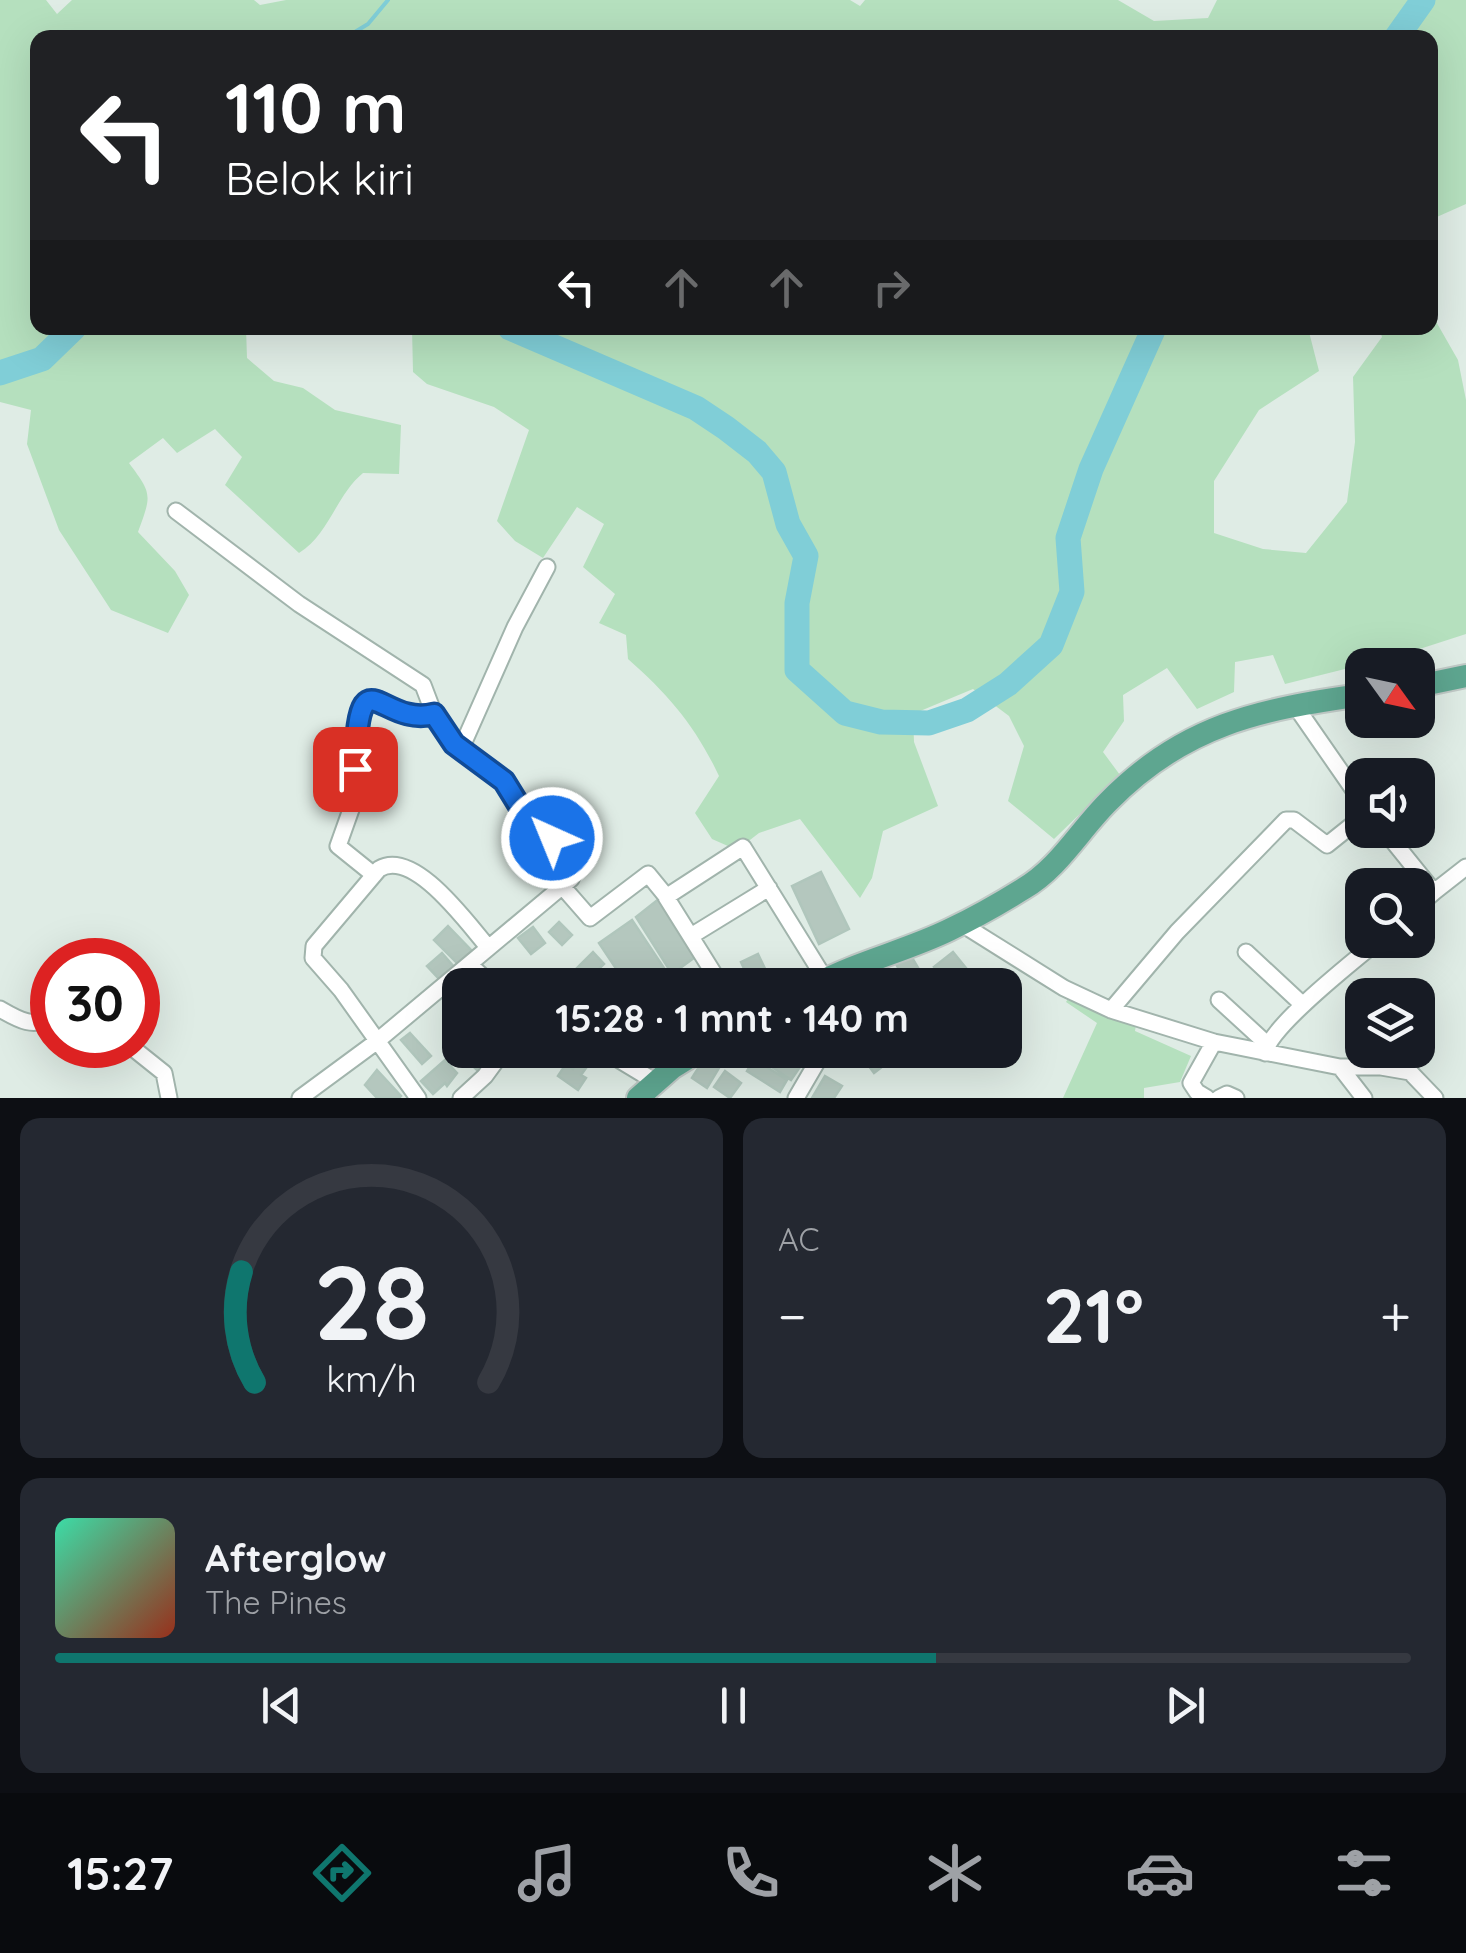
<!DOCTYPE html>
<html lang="id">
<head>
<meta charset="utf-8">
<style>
	:root { --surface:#171b24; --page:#242831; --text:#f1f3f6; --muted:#9ea1a6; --line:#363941; --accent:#0f766e }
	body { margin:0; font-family:Quicksand,sans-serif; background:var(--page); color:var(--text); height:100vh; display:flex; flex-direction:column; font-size:38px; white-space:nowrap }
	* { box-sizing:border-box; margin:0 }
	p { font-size:32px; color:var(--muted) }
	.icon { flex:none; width:55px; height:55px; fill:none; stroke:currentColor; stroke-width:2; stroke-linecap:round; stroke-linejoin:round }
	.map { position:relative; height:1098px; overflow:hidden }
	.panel { display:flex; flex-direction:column; gap:20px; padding:20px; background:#0d0f14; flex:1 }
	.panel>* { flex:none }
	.top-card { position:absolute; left:30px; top:30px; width:1408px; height:305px; border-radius:20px; box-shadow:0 10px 40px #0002; background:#202124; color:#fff; overflow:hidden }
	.needle { width:65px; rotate:123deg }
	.tools { position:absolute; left:1345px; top:648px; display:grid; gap:20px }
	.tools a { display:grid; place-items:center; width:90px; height:90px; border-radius:20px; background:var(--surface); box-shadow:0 10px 40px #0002; font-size:50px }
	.speed { position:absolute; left:30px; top:938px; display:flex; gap:20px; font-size:50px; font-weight:700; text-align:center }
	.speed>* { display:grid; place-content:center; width:130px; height:130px; border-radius:50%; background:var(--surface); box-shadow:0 10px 40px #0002; line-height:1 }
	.speed .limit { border:15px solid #d22; background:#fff; color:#111 }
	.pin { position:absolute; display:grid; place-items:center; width:85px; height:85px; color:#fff; margin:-42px; border-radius:20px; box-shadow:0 5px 15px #0006 }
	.me { position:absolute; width:110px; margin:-55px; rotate:316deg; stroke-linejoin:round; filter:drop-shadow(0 0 8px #0008) }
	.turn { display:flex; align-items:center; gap:35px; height:210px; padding:0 30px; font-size:45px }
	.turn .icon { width:130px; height:130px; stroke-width:2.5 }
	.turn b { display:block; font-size:70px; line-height:85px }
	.lanes { display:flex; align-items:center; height:95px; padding:0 30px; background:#0003; justify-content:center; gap:50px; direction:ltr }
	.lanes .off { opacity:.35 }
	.big { font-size:75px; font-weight:700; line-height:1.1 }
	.panel .tile { flex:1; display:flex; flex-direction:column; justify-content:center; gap:15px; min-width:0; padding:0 35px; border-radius:20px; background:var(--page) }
	.panel .dial { align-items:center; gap:0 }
	.dial svg { height:260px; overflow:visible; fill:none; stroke:var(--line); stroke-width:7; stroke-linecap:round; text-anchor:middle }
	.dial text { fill:var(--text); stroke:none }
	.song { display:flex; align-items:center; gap:30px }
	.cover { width:120px; height:120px; border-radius:15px; background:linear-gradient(135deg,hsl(160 70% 55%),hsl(10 70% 35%)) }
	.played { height:10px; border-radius:5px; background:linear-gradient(90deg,var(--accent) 65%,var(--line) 65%) }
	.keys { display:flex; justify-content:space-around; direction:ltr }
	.heat { display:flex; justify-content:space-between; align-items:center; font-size:55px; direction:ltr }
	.panel .tiles { flex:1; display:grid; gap:20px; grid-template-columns:1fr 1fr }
	.tile:last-child { grid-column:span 2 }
	.trip { position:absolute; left:442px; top:968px; width:580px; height:100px; border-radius:20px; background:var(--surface); box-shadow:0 10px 40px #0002; font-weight:700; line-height:100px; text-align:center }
	.tabs { display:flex; height:160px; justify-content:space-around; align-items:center; background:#090b0e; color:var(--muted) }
	.tabs .icon { width:70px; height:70px }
	.tabs .active { color:var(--accent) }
	.tabs b { font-size:45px; color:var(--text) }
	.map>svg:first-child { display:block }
</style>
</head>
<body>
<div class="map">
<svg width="1466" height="1098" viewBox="0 0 1466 1098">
	<rect width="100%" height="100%" fill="#dfece5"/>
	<path fill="#b5e0be" d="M0,0H46L57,14L72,0H254L260,5L286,0H850L860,6L865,0H1118L1154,21L1208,18L1217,0H1466V204L1430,220V38H38V328H246L247,358L274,381L303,388L335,410L401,425L399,474L363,473C336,495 329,535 299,553L225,485L242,457L215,429L177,453L163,438L129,463C152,494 152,494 138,532L175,571L189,595L168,633L111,610L59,530L27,444L31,410L0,402Z
		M1430,311L1458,360L1466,400V634L1401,655L1285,684L1273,655L1235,662L1234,692L1197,709L1167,668L1123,695L1124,721L1103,752L1120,775L1054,839L1008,801L1024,746L1009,716L973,689L913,714L914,742L938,806L883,831L872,878L860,898L800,819L759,833L737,850L712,839L695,813L719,776C696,727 669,695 628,659L626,635L599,623L615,594L583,567L604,524L577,507L543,558L515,541L497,521L529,430L494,407L427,384L413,372L412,328H1308L1319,371L1259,410L1214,481V533L1263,549L1306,553L1347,502L1355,442L1353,377L1382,337L1379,328H1430Z
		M1075,987L1138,1012L1135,1031L1191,1056L1180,1082L1144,1088V1098H1063L1097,1023L1066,1002Z"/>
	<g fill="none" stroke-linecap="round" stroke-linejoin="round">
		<path stroke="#80ced7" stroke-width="4" d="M345,38L368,24L388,0"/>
		<path stroke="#80ced7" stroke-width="25" d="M1396,38L1423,0
			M510,328L696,408L726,428L757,452L774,472L788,524L806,556L797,603V670L845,713L881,722L929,723L967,710L1008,684L1051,645L1072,592L1068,538L1091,469L1154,328
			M0,373L42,359L74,328"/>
	</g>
	<path fill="#b4c7be" stroke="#b0c6bc" stroke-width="2.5" d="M821,872L849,929L819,944L792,886Z
		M660,898L698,955L672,974L636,917Z
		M632,920L670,977L657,985H627L599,943Z
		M559,922L572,935L562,945L549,932Z
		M448,926L472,951L458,964L434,940Z
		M533,927L545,943L531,954L518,938Z
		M593,952L604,964L587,980L576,969Z
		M953,952L975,979L968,985H949L934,967Z
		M442,953L454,967L440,980L427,966Z
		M758,954L767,973L750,981L741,962Z
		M911,956L920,971L905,980L896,964Z
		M410,1033L431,1056L422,1064L401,1040Z
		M460,1044V1050H481L490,1058L478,1071L455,1049Z
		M586,1050L596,1054L581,1075L586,1078L578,1090L558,1076L566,1064L573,1069Z
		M756,1050H787L804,1061L791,1080L753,1054Z
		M833,1050H858L848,1066L830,1054Z
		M865,1050H904L874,1073L860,1054Z
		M704,1059L719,1068L707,1088L692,1078Z
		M754,1059L787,1080L780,1092L747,1071Z
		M445,1060L457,1073L447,1086L445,1083L433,1094L421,1081Z
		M377,1070L401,1096L399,1098H377L365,1085Z
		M725,1071L741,1083L730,1098L714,1087Z
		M825,1076L842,1086L834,1098H812Z"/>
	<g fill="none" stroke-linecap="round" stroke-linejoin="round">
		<defs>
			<path id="street" d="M176,511L299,604L423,685L434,714L454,745L504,781L520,807L577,866L571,879L376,1042L300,1098
				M1294,704L1362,802
				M460,751L515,627L547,567
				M1384,830L1434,892L1466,867
				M374,875L338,846L354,801L356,737L361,707L367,701L378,699L409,717L434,714
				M562,886L590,918L648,874L666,896
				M1418,906L1434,892
				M958,928L965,926L1064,988L1111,1010L1214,1042L1340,1067H1381L1410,1072L1435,1098
				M691,936L769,888
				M1246,952L1303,1005
				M470,965L492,985
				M721,985L666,897L743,847L825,979
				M1219,1000L1267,1044
				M0,1009C19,1020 34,1029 52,1016
				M1111,1010L1177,932L1286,820H1294L1327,845L1362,817
				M129,1045L164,1073L169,1098
				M603,1050L656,1082
				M1265,1053C1270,1026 1355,960 1379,940
				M1340,1067L1364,1098
				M418,1098L341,990L313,958L314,946L379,869C414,848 467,923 488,947
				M461,1098L485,1076L504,1050
				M796,1098L817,1062L803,1050
				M1207,1098L1197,1092L1191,1083L1214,1042
				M1219,1098L1227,1094L1236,1098"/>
			<path id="primary" d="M1418,686L1466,676
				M815,985C857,962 906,951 949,930C974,918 999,904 1023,889C1059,868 1079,831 1108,802C1183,725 1260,709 1362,695
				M638,1098L672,1068L701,1050"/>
		</defs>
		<use href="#street" stroke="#a1b4ac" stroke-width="19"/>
		<use href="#primary" stroke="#c0c9c6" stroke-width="26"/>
		<use href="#street" stroke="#fff" stroke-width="15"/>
		<use href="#primary" stroke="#5ea690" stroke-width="22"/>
	</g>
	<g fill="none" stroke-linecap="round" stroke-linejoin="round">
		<defs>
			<path id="route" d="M355,769C359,647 379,728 434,714L454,744L504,781L520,807L552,838"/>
		</defs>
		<use href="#route" stroke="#114b97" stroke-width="25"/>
		<use href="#route" stroke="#1a73e8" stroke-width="18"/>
	</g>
</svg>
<div class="tools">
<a><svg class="needle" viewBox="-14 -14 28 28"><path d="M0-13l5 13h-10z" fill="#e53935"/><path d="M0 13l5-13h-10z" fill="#9ea1a6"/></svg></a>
<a><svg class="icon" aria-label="sound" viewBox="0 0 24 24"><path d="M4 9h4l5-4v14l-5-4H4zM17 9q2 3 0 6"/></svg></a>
<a><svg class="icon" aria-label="search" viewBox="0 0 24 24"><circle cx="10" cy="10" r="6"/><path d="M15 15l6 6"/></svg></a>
<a><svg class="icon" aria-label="layers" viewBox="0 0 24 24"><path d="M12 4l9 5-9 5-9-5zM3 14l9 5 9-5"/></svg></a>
</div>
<div class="speed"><div class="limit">30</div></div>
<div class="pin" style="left:355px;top:769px;background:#d93025"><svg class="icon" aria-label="arrive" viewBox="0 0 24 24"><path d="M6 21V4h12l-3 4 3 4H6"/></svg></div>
<svg class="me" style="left:552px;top:838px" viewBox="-20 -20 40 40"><circle r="17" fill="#1a73e8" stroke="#fff" stroke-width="3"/><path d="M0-11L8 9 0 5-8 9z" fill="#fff"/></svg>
<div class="trip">15:28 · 1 mnt · 140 m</div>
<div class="top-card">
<div class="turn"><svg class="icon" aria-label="left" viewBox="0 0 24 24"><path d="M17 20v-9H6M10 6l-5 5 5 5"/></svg><div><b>110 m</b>Belok kiri</div></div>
<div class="lanes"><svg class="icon" aria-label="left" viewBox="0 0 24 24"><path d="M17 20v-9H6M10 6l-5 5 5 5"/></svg><svg class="icon off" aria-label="ahead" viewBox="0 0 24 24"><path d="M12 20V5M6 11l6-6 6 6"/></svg><svg class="icon off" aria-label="ahead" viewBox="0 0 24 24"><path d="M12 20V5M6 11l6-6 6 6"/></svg><svg class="icon off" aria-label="right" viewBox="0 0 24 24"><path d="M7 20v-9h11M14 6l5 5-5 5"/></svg></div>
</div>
</div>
<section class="panel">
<div class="tiles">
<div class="tile dial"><svg viewBox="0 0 100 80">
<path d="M14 69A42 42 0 1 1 86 69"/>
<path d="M14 69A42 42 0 0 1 10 35" stroke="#0f766e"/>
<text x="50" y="56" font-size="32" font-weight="700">28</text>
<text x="50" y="72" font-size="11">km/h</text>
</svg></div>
<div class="tile"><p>AC</p>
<div class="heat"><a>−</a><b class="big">21°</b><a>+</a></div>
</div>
<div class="tile">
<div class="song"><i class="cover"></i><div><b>Afterglow</b><p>The Pines</p></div></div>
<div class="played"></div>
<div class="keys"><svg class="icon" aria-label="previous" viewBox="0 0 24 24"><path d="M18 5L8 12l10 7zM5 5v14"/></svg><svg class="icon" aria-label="pause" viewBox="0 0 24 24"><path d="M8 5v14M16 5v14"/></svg><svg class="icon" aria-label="next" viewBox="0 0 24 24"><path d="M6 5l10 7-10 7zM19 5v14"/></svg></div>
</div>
</div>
</section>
<nav class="tabs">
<b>15:27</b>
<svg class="icon active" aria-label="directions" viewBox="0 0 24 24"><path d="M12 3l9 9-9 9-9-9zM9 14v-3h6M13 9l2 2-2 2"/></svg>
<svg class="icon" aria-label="music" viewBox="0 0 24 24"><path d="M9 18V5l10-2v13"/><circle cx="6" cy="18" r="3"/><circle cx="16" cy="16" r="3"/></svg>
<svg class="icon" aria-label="phone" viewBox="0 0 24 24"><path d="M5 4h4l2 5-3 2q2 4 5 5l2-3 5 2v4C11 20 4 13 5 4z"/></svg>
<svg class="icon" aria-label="climate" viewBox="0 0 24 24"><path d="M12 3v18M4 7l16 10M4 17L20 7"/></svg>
<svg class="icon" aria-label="car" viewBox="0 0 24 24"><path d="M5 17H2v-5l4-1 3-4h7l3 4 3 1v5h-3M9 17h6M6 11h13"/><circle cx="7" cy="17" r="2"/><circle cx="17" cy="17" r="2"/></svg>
<svg class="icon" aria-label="filters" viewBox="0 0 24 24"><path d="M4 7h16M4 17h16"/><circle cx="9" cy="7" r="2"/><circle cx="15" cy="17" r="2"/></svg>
</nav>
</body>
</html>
